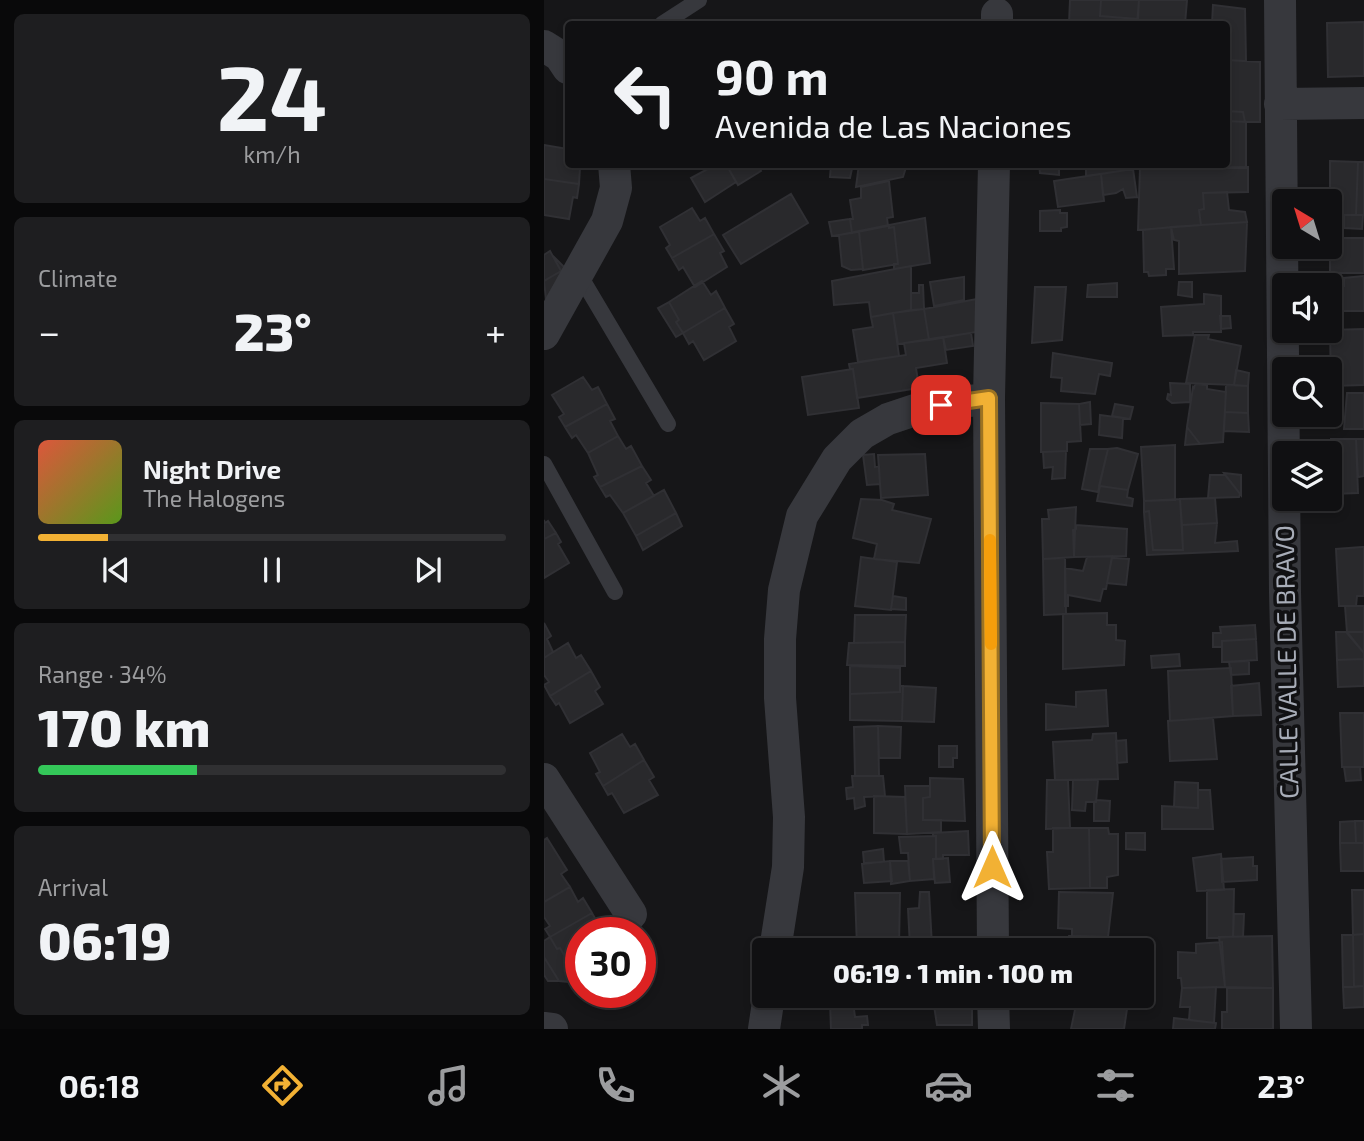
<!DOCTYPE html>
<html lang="en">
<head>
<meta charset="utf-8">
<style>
	:root { --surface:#101012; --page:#1e1e20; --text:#f1f3f6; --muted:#9c9d9f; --line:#303032; --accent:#f2b134 }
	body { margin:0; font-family:"Exo 2",sans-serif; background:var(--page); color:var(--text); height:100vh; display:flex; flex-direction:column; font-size:26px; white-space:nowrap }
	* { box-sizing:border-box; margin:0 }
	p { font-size:23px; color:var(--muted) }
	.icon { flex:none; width:38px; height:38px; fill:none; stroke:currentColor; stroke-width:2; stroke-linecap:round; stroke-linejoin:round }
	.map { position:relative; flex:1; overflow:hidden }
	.sheet { display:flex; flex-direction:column; gap:14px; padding:14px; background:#09090a; width:544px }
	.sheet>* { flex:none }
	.hud { position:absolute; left:21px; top:21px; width:665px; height:147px; border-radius:7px; box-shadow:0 4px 10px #0003,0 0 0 2px var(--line); background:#101012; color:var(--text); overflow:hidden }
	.needle { width:46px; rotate:322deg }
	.buttons { position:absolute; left:728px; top:189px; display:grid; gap:14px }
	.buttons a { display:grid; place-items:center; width:70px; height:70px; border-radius:7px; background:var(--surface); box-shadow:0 4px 10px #0003,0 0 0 2px var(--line); font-size:35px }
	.speed { position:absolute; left:21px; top:917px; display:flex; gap:14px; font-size:35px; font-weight:700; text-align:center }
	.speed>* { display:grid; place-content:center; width:91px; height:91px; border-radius:50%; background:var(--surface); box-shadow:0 4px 10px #0003,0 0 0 2px var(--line); line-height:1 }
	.speed .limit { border:10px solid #d22; background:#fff; color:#111 }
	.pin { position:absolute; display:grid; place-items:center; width:60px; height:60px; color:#fff; margin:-30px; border-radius:14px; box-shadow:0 4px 10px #0006 }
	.me { position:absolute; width:77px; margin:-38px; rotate:0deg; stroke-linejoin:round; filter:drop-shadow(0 0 5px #0008) }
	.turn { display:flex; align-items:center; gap:24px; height:147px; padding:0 35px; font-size:32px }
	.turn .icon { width:91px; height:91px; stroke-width:2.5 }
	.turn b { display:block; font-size:49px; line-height:60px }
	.big { font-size:52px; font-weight:800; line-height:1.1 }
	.sheet .widget { flex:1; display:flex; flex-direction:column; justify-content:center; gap:10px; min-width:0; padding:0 24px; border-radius:10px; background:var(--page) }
	.sheet .dial { align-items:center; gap:0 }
	.dial b { font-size:91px; line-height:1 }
	.song { display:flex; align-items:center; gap:21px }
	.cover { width:84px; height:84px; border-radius:10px; background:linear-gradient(135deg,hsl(10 70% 55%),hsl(90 70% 35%)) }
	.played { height:7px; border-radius:4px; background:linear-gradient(90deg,var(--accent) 15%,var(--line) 15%) }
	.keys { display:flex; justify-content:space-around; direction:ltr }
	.heat { display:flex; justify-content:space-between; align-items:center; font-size:38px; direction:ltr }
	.charge { height:10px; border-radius:5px; background:linear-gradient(90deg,#34c759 34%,var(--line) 0) }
	.trip { position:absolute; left:208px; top:938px; width:402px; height:70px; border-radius:7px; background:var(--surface); box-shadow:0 4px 10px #0003,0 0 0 2px var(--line); font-weight:800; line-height:70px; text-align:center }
	.dock { display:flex; height:112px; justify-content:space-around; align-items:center; background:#060607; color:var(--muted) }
	.dock .icon { width:49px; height:49px }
	.dock .current { color:var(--accent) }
	.dock b { font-size:32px; color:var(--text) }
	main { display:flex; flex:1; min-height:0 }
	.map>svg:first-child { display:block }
</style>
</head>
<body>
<main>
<section class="sheet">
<div class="widget dial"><b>24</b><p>km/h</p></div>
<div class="widget"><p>Climate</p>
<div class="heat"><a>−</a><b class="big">23°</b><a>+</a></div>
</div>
<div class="widget">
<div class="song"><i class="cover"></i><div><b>Night Drive</b><p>The Halogens</p></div></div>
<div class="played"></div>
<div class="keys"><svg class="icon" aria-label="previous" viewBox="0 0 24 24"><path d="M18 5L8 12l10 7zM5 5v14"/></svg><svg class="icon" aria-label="pause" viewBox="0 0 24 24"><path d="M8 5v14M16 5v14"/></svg><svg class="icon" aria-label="next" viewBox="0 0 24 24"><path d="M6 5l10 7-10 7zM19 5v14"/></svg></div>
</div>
<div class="widget"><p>Range · 34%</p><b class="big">170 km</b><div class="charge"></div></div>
<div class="widget"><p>Arrival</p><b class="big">06:19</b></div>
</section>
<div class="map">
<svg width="820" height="1029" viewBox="0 0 820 1029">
	<rect width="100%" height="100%" fill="#161618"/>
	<path fill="#29292c" stroke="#303034" stroke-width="2" d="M526,0H557L556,16L594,19L593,24H525Z
		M557,0H595L594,19L556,16Z
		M595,0H643L641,24H593Z
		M669,5L701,9L702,61L682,60V24H668Z
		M820,22V76L784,77L783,23Z
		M682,60L716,62V122H701L699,112L682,111Z
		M682,111L699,112L701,122L682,121Z
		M682,121L702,122V168H658V164H682Z
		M0,145L24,149V164L36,167L35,184L0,179Z
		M786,161L814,162L812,215H786Z
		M814,162H820V215H812Z
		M173,164H182L192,182L161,202L147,178Z
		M182,164H213L217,171L194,185Z
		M287,164H309L306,178L286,177Z
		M315,164H363L359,177L312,187Z
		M495,164H542L515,165V175L496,173Z
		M550,164V167H587V164H596V168L542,176V164Z
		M596,164H658V168H596Z
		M704,167V192L659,193L660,209L655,210L657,225L594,230L596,168Z
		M589,169L593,197L582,198L579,189L572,193L559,195L557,174Z
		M557,174L560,201L514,207L510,181Z
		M0,179L35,184L33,198L29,197L25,219L0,215Z
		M345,181L349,217L343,218L344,226L308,233L306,219H309L306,200L317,198V187Z
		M683,192L685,210L701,212L703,222L657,225L655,210L660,209L659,193Z
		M247,194L264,223L197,264L179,235Z
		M148,208L156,221L161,218L170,234L128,258L122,248L126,245L116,227Z
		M516,210V213H523V227L517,228V231H496V211Z
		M800,215H819L818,229L800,228Z
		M381,218L386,263L350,269V264H354L350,227L345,228V225Z
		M306,219L308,233L288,236L285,222Z
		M703,222L701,271L635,274V241L630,240L627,227Z
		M345,225V228L350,227L354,264L319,270L315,231Z
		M627,227L630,269H622V275L605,276L604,272H600L599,230Z
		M315,231L319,269L307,270L298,266L295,235Z
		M170,234L180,251L176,253L183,267L151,287L139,267L135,270L128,258Z
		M786,238H820V273H786Z
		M6,251L17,271L0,281V255Z
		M9,256L21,268L2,299L0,281L17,271Z
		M367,266V310L327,317L325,302L290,305L288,281Z
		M820,276V311H786V286H800V278Z
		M420,277V300L390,306L386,282Z
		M158,281L167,295L172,291L181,308L139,333L132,322L135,320L125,302Z
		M635,282H648V297L634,295Z
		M573,283V297H543L544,285Z
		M375,285H379L380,309L367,310V293H375Z
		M491,287H522L518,340L488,343Z
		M660,294L677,296V332H649V335L619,336L617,307L660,304Z
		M433,299L432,332L385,340L380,309Z
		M125,302L135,320L132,322L139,333L132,337L114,308Z
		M181,308L190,324L185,327L192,341L160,360L149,341L145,344L139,333Z
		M380,309L385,340L354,344L349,313Z
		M349,313L355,356L314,362L309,330L329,327L327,317Z
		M676,316H686L687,328L677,329Z
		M820,329V385L787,386L786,330Z
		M427,333L429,346L402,350L399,337Z
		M651,335H665L664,339L697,346L690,385L642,383Z
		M399,337L403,363L372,368L375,388L313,398L309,369H306L305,364L362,355L360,343Z
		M509,353L568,363L566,376L555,374L551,394L517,391L518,378L507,377Z
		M309,369L315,408L264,415L258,377Z
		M692,370L705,373L704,386L690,385Z
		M39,377L48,390L54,387L63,404L21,427L15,417L20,414L8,395Z
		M626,383L646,384V402L628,403L623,399L624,394L627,395Z
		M651,384L663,385V389L682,392L679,442L656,444L643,427L649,387L650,388Z
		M682,385L704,386V413L681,412Z
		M803,393H820V429H800Z
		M546,402L547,424L536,425L535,404Z
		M497,403L535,404L537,441L523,442V451L497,452Z
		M63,404L71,419L66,421L74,436L44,453L32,435L28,438L21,427Z
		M571,404L589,407L586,419L568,416Z
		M681,412L704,413L705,432L680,431Z
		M556,415L579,418L578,438L555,435Z
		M643,427L656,444L641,445Z
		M74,436L82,449L87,446L98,466L56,487L50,477L54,475L44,453Z
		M787,439H812L814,493L788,494Z
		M812,439H820V476L814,477Z
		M631,445V500L600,501L597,447Z
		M573,448L594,454L584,490L555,486L564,449Z
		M546,449H564L554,492L538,489Z
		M522,451L521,478L508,479L509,467L500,468L499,452Z
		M330,454L331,467L335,466L336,484L323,485L319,455Z
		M381,454L384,495L337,498L334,455Z
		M98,466L107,480L102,483L110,496L79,513L66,495L62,497L56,487Z
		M680,473L697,475V495Z
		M666,475H681L696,494L695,497L664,498Z
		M556,486L584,490L583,497L589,499L588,506L553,501Z
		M120,490L132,513L92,536L79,513Z
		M671,498L673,523L638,525L636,499Z
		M317,499L338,500L350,504L348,510L387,519L375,563L330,559L333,544L309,538Z
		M636,499L639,550H609L605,511L600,512V501Z
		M532,507L530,557L499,559L498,519H505L504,510Z
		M605,511L609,550H639L638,525L673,523L671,543L693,541L694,551L603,555L600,512Z
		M132,513L138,526L99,550L92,536Z
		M0,520L1,523L4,521L12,533L0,539Z
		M532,525L583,529L582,556L530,557L529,530L532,529Z
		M12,533L17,542L14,544L25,563L0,578V539Z
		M818,547H820V596H813L812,606H795L792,549Z
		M568,556L562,589H559L556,601L524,595V606H521V568L539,571L543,557Z
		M317,557L353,562L347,610L311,606Z
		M521,558L522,614L500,615L499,559Z
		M568,558L585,559L582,585L563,583Z
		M349,596L362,598V610L347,609Z
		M801,606H820V632H803Z
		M563,613V625H572V640L581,641L580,665L519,669V614Z
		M311,615H362L361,642L310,643Z
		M0,623L7,636L3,639L9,652L0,658Z
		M711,625L712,639L678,641V647H669V633H677L676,627Z
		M792,632H802L820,653V659L793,660Z
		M803,632H820V653Z
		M712,639L713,660L678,662V641Z
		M361,642V666L303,665L305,643Z
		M24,643L32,658L37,655L47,671L6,696L0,685L5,682L0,675V658Z
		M635,654L636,666L608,668L607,656Z
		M820,659V686L794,687L793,660Z
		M705,661V674L687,675L685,662Z
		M306,666L356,668V692L306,694Z
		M687,668L689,716L626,721L624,671Z
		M47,671L56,687L51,691L59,704L26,723L15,703L12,705L6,696Z
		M715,683L717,715L689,716L687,686Z
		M356,686H359L358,721L306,720V694L356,692Z
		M359,686L392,688L390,722L358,721Z
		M562,690L564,726L502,730V704L532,707V692Z
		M796,713H820V767H798Z
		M669,718L673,759L626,761L624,721Z
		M334,726L357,727L356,758H335Z
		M334,726L335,776H311L310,727Z
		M572,733L574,779L511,780L509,742L548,740L549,734Z
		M78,734L86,747L91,744L100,760L59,786L52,774L56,772L46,753Z
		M582,740L583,762L573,763L572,741Z
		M395,746H413V758H409V767H395Z
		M100,760L110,777L105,780L114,795L80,813L68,793L64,795L59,786Z
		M800,767H816L817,780L802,781Z
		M308,776H339L341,796L320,797L321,806L311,809L310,798L303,799L302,788L309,787Z
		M386,778L419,779L421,821L379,820V798L386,797Z
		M503,780H524L526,828L502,829Z
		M529,780H554L552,802H542L541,811L528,810Z
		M631,782L654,783V808L630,807Z
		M361,786H386V797L379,798V820H397V832L363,834Z
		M654,790H666L669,829H618V806L654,808Z
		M330,796L361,797L363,834L330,833Z
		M553,800L566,801L565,821H550V802Z
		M811,821H820V843H812Z
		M811,821L812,843H796V822Z
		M509,828H545L546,888L505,889L503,852H509Z
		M545,828H564L565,834H574V875L563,877V888H546Z
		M424,831L425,855H399V859H392V836H389V833Z
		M582,833H601V850L582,849Z
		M392,836V859H389L390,879L366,881L364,853H357L355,837Z
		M3,838L23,870L17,874L26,887L0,902V840Z
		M796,843H820V871H797Z
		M339,849L340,862L320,863L319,852Z
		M677,854L680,890L653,891L649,858Z
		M709,857V866H713V880L678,882L677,859Z
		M404,858L406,882L391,883L389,859Z
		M346,861H364L366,881L347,884Z
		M346,861L348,881L320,883L318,864Z
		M26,887L34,902L39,898L48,913L6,937L1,929L6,926L0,917V902Z
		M690,889L689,937L663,938V890Z
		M808,890H820V934L809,935Z
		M376,892H385L388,946H366L364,909L375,908Z
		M515,892L569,893L564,937L528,936V929L514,928Z
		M311,893H356L355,946L313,947Z
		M48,913L58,931L37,933V961L27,967L16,948L13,949L6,937Z
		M690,914H700L699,937H689Z
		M820,934V986L810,987L809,935Z
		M798,935H809L810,987H799Z
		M525,936L553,937L552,950H519V946L523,947Z
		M728,936L729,988L681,987L675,937Z
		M6,937L13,949L16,948L37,983L15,981L0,957V941Z
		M678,942L681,987L638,988L637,978H634V952L652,953V944Z
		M424,944V950H355V946Z
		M0,957L15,981H4L0,975Z
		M820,986V1007L800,1008L799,987Z
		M672,987L670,1023L645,1020L646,1007H636L638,988Z
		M683,988H729V1029H678V1012H683Z
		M428,997V1025H393L389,999Z
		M533,1000L583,1009L580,1029H527Z
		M286,1002H309L311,1017L323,1016L324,1025H318V1029H287Z
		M630,1018L672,1023L671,1029H629Z"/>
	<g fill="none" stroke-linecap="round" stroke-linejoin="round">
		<path stroke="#37383d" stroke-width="16" d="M118,24L155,0
			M35,274L124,424
			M0,464L71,592"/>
		<path stroke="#37383d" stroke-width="32" d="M736,0L741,592L752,1029
			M453,24V14
			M0,46L16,56L24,68
			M736,104L820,103
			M0,334L63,221L72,188L70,164
			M0,779L87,914
			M231,950L244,867L245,817L236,698V639L240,590L258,516L293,459L318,434L344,419L374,409L445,398
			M449,950L445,398L450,164
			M449,996L450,1029
			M0,1028L8,1029
			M220,1029L225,996"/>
	</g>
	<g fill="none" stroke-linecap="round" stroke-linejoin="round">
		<defs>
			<path id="route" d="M397,405L445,398L448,867"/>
		</defs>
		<use href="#route" stroke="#9d7322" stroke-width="18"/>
		<use href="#route" stroke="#f2b134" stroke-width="12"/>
		<path stroke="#f59e0b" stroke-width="12" d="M446,540L447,644"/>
	</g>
	<g text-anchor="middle" stroke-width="7" stroke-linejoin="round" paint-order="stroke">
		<g font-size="26" fill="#a8adb8" stroke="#111113">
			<text transform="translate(743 662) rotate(-91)" y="9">CALLE VALLE DE BRAVO</text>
		</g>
	</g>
</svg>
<div class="buttons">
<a><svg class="needle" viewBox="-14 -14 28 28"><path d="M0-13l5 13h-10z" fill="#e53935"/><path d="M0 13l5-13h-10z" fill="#9c9d9f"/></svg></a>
<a><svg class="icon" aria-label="sound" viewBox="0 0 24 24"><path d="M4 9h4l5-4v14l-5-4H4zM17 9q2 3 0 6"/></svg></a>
<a><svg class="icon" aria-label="search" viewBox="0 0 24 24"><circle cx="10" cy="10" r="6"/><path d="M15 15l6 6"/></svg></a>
<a><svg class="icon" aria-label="layers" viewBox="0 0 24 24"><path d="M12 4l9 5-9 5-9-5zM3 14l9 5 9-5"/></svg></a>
</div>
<div class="speed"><div class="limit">30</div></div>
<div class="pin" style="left:397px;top:405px;background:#d93025"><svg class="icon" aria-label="arrive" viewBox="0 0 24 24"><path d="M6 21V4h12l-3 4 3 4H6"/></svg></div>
<svg class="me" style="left:448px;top:867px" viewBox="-20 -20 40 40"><path d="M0-17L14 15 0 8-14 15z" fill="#f2b134" stroke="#fff" stroke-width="4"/></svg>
<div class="trip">06:19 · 1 min · 100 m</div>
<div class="hud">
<div class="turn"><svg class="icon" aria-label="left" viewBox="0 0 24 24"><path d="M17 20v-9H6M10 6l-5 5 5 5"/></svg><div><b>90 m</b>Avenida de Las Naciones</div></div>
</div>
</div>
</main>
<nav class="dock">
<b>06:18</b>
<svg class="icon current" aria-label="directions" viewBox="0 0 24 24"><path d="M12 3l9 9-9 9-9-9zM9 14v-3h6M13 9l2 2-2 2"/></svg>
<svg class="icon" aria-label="music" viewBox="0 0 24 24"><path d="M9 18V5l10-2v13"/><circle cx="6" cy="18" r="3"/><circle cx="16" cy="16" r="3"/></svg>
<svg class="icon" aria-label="phone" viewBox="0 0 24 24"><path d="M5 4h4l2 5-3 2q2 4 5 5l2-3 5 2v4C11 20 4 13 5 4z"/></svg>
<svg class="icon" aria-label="climate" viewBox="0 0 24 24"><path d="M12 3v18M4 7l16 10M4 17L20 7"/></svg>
<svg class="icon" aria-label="car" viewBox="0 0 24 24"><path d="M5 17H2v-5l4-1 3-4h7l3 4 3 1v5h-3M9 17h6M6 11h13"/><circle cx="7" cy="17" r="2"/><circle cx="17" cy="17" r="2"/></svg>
<svg class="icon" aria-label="filters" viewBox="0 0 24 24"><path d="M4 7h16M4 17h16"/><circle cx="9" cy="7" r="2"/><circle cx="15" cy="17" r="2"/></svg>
<b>23°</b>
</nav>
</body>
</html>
